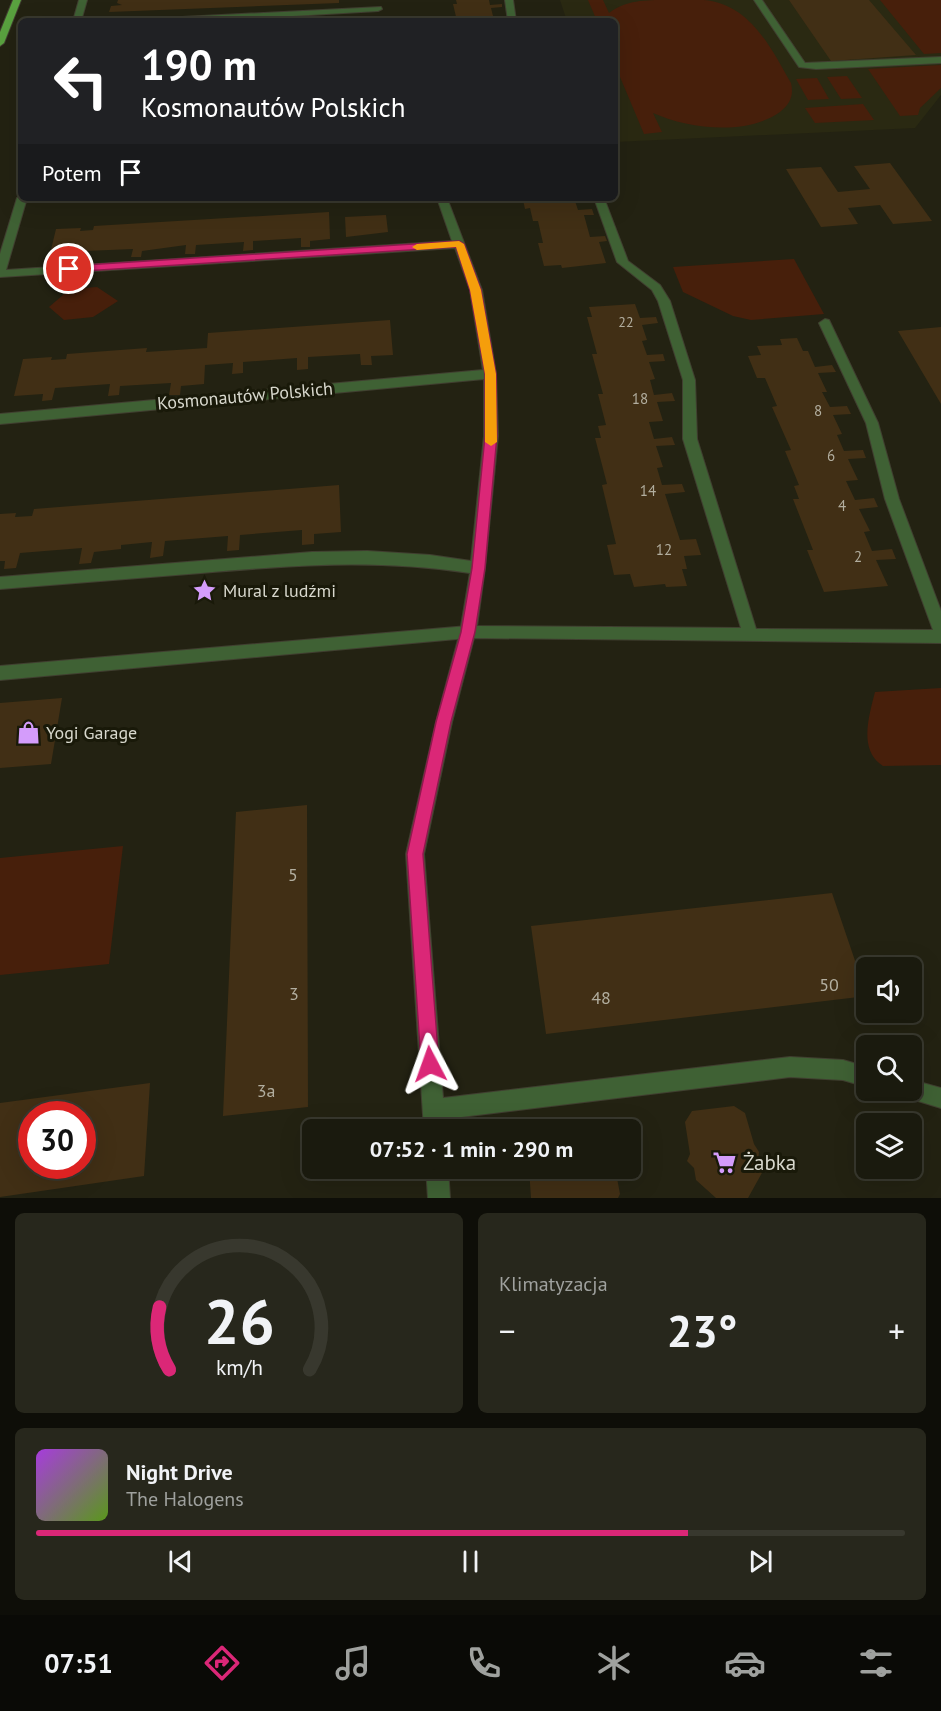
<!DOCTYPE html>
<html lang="pl">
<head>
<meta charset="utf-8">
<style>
	:root { --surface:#1a1a0e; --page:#27271c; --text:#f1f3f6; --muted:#9fa19e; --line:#38382e; --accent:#db2777 }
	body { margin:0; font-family:"PT Sans",sans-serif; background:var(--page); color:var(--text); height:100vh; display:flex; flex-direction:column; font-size:22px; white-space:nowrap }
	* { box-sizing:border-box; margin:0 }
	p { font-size:20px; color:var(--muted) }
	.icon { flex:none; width:33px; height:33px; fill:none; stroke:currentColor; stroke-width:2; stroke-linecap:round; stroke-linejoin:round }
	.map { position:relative; height:1198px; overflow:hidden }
	.drawer { display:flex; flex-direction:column; gap:15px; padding:15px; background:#0e0e08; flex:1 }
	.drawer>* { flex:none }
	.top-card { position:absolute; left:18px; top:18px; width:600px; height:183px; border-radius:9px; box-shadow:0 6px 24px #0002,0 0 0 2px var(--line); background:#202124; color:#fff; overflow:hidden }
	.fabs { position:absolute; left:856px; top:957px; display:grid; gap:12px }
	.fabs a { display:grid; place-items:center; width:66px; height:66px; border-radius:9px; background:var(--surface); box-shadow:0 6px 24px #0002,0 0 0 2px var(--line); font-size:30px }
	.speed { position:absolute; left:18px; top:1101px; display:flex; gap:12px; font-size:30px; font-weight:700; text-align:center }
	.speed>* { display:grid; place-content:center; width:78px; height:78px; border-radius:50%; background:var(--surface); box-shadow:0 6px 24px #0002,0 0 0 2px var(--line); line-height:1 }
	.speed .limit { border:9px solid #d22; background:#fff; color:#111 }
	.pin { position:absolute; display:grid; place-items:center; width:51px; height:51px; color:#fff; margin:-26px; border:3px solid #fff; border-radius:50%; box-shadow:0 2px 6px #0007 }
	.me { position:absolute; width:66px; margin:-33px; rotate:356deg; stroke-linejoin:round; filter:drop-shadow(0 0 4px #0008) }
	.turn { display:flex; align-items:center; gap:21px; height:126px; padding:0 24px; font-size:27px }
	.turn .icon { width:78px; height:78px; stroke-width:2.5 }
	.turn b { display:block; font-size:42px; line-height:51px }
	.then { display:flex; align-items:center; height:57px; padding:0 24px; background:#0003; gap:12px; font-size:22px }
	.big { font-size:45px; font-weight:700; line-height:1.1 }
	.drawer .card { flex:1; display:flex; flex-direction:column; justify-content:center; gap:9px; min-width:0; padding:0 21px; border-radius:9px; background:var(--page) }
	.drawer .dial { align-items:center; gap:0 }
	.dial svg { height:156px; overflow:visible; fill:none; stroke:var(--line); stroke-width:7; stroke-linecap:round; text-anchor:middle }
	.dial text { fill:var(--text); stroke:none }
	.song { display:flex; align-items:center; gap:18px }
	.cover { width:72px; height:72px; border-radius:9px; background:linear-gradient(135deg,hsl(280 70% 55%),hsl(90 70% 35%)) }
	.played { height:6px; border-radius:3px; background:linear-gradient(90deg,var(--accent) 75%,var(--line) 75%) }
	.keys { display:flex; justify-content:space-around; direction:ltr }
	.heat { display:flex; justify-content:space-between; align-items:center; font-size:33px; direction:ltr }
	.drawer .tiles { flex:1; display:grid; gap:15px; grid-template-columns:1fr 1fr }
	.card:last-child { grid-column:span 2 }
	.trip { position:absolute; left:302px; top:1119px; width:339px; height:60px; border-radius:9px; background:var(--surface); box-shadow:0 6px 24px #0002,0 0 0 2px var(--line); font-weight:700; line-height:60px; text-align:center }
	.tab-bar { display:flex; height:96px; justify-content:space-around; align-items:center; background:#0a0a06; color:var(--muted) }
	.tab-bar .icon { width:42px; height:42px }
	.tab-bar .selected { color:var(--accent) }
	.tab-bar b { font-size:27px; color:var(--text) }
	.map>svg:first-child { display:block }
</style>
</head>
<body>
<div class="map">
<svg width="941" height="1198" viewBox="0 0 941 1198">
	<rect width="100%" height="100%" fill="#232212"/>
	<path fill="#2a2912" d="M560,0H941V95L915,128L615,142V21H567Z"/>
	<path fill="#471f0b" d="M588,0H603L609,13C626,0 645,0 667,0C679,0 692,0 704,0C750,4 771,48 791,83C794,96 790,104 780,112C746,136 689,129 653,113L662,132L644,134L615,65V21H597Z
		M880,0H941V53L924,54Z
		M941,65V88L920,108L918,115L900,116L868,69Z
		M847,76L862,98L841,99L827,77Z
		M817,78L829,99L808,100L796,79Z
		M863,104L874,120L815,123L805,108Z
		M794,259L824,314L751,320L733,316L683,292L673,267Z
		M97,287L118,301L93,317L64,320L49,307L70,289Z
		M941,688V765L883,766C858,750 869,716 875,692Z
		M123,846L109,964L0,975V858Z"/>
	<path fill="#412f15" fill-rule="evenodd" d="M118,0H339V3L109,12L111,6L122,5L117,3Z
		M456,0H489L490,5L502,4V7L491,8L493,16H489L491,21H457L453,4H457Z
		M789,0H869L916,55L831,61Z
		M890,163L932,221L893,224L880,205L848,208L858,224L821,227L786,169L821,167L838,192L870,189L854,166Z
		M527,198H574L578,210L592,209L594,215H584L590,237L605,236L607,241L599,242L606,263L562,268L561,265L544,266L538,243H543L538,221H533L530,208L525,209L523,200H528Z
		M329,212L330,239L310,241V247H301V238L253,241V250L243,251L244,242L196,245L195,254H185L186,245L142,251L141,257H131L133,249L85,251L83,261H74V256L49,258L56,229L81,228L80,231L93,230L94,226Z
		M386,215L388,232L346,237L345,217Z
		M635,304L640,318L656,317L658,323L642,325L647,340L642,341L647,355L663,354L665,361L649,362L655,379L650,380L654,395L672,393L675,401L657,402L663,421L649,422L654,439L672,437L675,445L656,446L663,467L657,468L662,485L682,484L685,492L665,494L680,540L696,539L701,555L684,556L687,569H682L687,586L666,587L665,584L634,587L630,574L614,575L607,545L616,544L602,485L607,484L595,438H601L598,426L606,425L598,394H603L592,354H597L587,317H592L589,307Z
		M390,320L393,355L371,356L372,365H361L360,354L308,357V369L297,370V358L243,362V373L232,374L233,363L205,365L204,384L181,386L180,395H169L171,383L120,386L119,395L108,396L110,384L55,388L52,400L42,401L43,394L14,396L23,359L52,357L51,360L66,359L67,354L147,348L146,352L207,348L208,333Z
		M941,327V404L898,331Z
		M797,338L803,351H808L815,367L832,365L836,372L818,373L827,392H822L830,407L847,406L851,414L833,415L842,434L837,435L844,451L863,450L866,458L848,459L858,480L846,481L855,500L874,498L878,507L859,509L870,531L864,532L872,551L892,549L896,559L876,560L888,586L824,592L807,550H813L793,499H799L794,486L799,485L785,451L791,450L772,407L777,406L765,378H757L748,356L761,355L757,346L782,345L780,339Z
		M339,485L341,532L314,534V544L302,545V530L240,535L239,550L227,551L228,536L165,541L163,556L150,558L152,542L121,545V549L94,552L91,563L79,564L82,548L20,553L16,568L4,569L5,561H0V514L16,513L15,517L32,516L34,509Z
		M62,698L51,764L0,768V703Z
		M307,805L308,1107L223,1116L236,812Z
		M832,893L867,996L546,1034L531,926Z
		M150,1083L144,1176L0,1197V1103ZM32,1114H82V1166H32Z
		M734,1106L745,1113L754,1144L759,1152L758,1161L763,1171L748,1198H716L696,1180L694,1168L687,1161L690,1154L685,1122L692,1111Z
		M529,1168H606L617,1178L620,1194L618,1198H531Z"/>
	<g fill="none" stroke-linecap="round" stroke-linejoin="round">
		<defs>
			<path id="service" d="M754,0H762L805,63L941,57V63L816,69L799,67Z
				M468,626L473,627L476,632L473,637L468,638L0,680V666Z"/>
			<path id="minor" d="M79,0H87L81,21H73Z
				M505,0H513L516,21H508Z
				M381,7L382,9L378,11L207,21H158L162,18Z
				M21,195V198H27L6,270L452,241L437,198H447L482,290L496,374L498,436L485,568L477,626L741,628L683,439V380L658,301L652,290L617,262L594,198H604L628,261L660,285L670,301L695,380L697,439L756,629L933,630L885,499L866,423L819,323L825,319L829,320L878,423L899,499L941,611V643L474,638L452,722L424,854L443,1098L790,1057L843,1060L867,1067V1087L843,1080L790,1077L445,1119V1130H424L406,854L436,722L460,632L470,573C375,559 295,565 201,573C134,578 67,584 0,589V577L312,552L367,551L430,555L471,561L484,436V379L0,424V414L483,370L470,290L455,248L0,277V254L17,198Z
				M912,1080L941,1088V1108L905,1097L902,1090H912Z
				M426,1168H448L450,1198H428Z"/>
			<path id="primary" d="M13,0H21L4,43L0,46V32Z"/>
		</defs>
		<use href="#service" stroke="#403f30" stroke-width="2"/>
		<use href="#minor" stroke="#403f30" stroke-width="2"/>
		<use href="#primary" stroke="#403f30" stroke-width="2"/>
		<use href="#service" fill="#3f6134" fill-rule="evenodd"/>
		<use href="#minor" fill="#3f6134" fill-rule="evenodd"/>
		<use href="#primary" fill="#59a13f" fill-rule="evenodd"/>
	</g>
	<path fill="#db2777" stroke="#8e194d" stroke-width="1.5" d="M459,241L464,244L481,290L496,374L497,436L485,568L475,632L451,722L423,854L439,1064L437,1070L430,1073L424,1070L421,1064L407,854L436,722L461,632L472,568L485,436V374L470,290L456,247L69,272L64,269L69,266Z"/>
	<path fill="#f59e0b" d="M459,241L464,244L481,290L496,374L497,442L491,446L485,442V374L470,290L456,247L417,250L412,247L417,244Z"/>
	<defs>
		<symbol id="sight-bare" viewBox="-9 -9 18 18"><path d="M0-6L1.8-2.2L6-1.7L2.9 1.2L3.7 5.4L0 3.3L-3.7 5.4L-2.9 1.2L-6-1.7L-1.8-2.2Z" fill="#d49cfb" stroke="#191909" stroke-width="2.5" paint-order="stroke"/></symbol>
		<symbol id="shop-bare" viewBox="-9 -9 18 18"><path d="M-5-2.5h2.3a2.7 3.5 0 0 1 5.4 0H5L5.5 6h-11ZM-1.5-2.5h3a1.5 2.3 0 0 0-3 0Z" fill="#d49cfb" stroke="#191909" stroke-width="2.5" paint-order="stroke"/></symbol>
		<symbol id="supermarket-bare" viewBox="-9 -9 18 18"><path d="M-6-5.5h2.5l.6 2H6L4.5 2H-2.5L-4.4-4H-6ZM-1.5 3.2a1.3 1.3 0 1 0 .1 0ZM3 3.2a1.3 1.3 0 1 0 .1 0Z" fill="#d49cfb" stroke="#191909" stroke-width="2.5" paint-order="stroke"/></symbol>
	</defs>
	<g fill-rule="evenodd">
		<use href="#sight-bare" x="188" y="574" width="33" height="33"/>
		<use href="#shop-bare" x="12" y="716" width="33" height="33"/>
		<use href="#supermarket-bare" x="708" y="1146" width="33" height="33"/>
	</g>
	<g text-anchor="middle" stroke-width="6" stroke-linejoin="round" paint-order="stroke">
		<g font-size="14" fill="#b2ae9f">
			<text x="626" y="327">22</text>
		</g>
		<g font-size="15" fill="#b2ae9f">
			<text x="640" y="404">18</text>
			<text x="818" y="416">8</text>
			<text x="831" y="461">6</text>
			<text x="648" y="496">14</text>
			<text x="842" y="511">4</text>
			<text x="664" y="555">12</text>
			<text x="858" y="562">2</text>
		</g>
		<g font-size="18" fill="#d8d8cd" stroke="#191909">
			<text transform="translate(245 396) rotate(-5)" y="6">Kosmonautów Polskich</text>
		</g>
		<g font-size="18" fill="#d8d8cd" stroke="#191909" text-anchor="start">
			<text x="223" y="597">Mural z ludźmi</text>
			<text x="46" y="739">Yogi Garage</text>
		</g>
		<g font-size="18" fill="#b2ae9f">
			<text x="293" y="881">5</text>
			<text x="829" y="991">50</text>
			<text x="294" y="1000">3</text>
			<text x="601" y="1004">48</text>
			<text x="266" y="1097">3a</text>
		</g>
		<g font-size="21" fill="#d8d8cd" stroke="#191909" text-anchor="start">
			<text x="743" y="1170">Żabka</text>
		</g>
	</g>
</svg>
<div class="fabs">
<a><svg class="icon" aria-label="sound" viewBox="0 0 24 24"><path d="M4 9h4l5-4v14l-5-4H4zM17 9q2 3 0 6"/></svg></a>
<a><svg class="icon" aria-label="search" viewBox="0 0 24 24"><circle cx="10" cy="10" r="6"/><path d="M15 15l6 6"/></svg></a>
<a><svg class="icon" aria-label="layers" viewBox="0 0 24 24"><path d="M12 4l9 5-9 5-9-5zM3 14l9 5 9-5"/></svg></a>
</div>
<div class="speed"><div class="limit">30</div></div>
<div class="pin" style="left:69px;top:269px;background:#d93025"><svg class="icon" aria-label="arrive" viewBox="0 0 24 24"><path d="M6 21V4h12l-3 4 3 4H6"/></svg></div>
<svg class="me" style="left:430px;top:1064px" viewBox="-20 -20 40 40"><path d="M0-17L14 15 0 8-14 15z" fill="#db2777" stroke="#fff" stroke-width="4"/></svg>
<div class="trip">07:52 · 1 min · 290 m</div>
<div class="top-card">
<div class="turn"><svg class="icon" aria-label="left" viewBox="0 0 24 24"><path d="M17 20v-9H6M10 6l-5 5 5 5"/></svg><div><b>190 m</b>Kosmonautów Polskich</div></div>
<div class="then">Potem<svg class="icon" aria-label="arrive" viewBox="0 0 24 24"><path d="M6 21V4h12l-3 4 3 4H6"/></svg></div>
</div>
</div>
<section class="drawer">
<div class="tiles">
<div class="card dial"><svg viewBox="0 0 100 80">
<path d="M14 69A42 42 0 1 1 86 69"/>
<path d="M14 69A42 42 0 0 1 9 37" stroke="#db2777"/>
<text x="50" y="56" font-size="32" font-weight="700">26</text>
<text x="50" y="72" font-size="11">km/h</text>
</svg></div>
<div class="card"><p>Klimatyzacja</p>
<div class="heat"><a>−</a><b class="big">23°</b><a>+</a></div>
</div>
<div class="card">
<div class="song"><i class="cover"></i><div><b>Night Drive</b><p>The Halogens</p></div></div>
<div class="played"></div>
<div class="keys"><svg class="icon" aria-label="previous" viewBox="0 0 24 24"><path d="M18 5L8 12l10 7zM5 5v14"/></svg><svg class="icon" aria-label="pause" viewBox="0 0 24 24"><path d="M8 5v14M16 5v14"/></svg><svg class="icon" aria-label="next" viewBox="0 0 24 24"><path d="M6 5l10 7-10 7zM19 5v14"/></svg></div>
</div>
</div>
</section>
<nav class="tab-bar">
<b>07:51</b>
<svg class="icon selected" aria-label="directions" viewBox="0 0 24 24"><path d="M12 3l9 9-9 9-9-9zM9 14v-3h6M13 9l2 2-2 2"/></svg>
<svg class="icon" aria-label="music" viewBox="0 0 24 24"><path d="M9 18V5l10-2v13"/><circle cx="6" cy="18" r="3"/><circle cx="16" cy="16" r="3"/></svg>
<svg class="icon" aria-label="phone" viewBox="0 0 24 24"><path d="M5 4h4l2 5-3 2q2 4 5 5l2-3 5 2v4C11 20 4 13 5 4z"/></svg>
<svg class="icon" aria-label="climate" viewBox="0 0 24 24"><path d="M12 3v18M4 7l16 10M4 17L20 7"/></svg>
<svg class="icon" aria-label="car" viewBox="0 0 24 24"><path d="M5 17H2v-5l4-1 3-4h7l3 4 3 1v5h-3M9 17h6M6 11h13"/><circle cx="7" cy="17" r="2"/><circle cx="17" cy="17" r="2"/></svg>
<svg class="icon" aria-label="filters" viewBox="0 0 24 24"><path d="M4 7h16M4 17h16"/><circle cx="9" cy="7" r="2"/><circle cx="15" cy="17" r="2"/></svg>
</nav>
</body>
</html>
